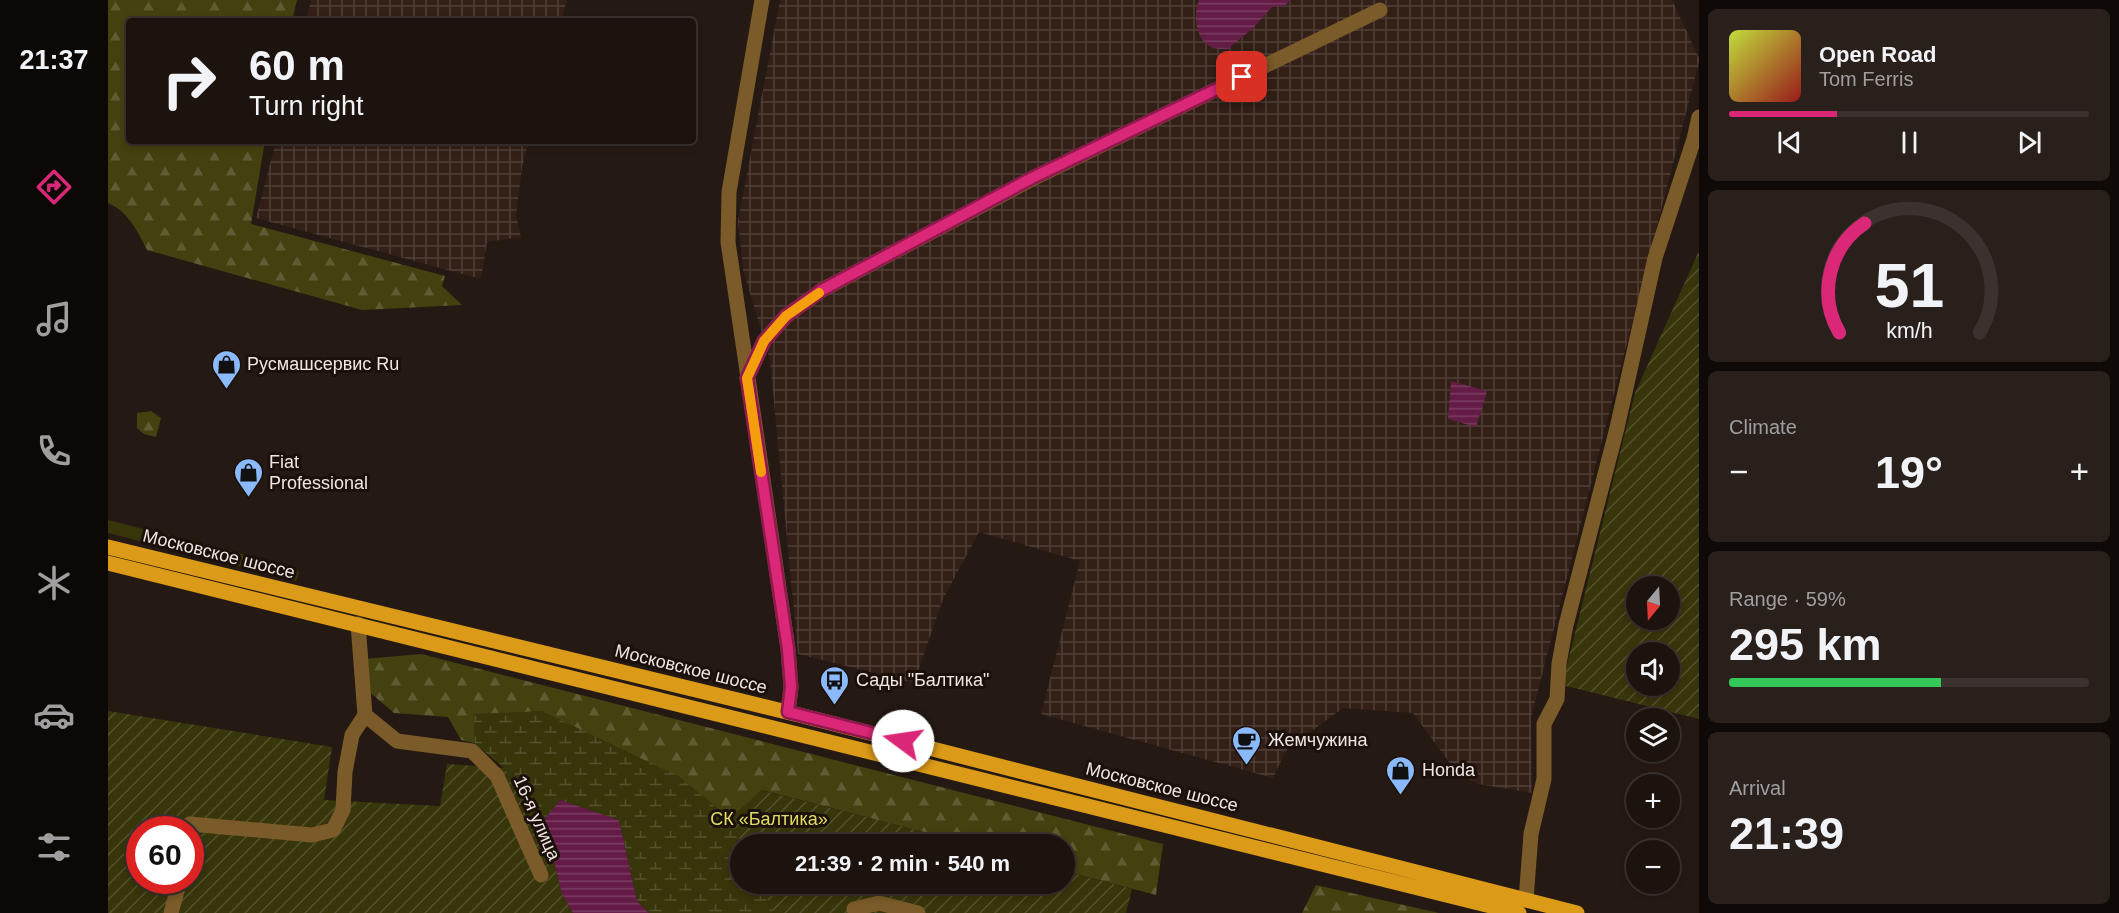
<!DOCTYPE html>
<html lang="en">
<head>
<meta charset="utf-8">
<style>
	:root { --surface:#1c130e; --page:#29201c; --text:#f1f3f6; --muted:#a09e9e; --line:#3a322e; --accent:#db2777 }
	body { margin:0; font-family:Arial,sans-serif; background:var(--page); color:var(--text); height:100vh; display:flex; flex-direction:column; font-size:22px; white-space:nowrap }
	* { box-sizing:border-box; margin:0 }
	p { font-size:20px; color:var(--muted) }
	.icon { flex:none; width:33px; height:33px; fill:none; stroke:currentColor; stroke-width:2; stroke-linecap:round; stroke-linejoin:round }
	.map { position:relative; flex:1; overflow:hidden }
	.side { display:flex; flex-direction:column; gap:9px; padding:9px; background:#0f0a08; width:420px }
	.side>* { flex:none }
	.guide { position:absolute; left:18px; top:18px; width:570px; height:126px; border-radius:6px; box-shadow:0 3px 9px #0003,0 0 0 2px var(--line); background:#1c130e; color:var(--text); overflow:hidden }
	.needle { width:39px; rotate:198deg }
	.buttons { position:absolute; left:1518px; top:576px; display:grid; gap:12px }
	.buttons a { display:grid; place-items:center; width:54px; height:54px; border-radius:50%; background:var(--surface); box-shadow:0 3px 9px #0003,0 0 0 2px var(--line); font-size:30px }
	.speed { position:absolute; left:18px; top:816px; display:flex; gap:12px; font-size:30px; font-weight:700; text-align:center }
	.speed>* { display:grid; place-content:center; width:78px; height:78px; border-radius:50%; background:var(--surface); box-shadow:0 3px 9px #0003,0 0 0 2px var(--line); line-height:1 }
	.speed .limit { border:9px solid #d22; background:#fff; color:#111 }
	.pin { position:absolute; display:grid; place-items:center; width:51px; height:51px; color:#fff; margin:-26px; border-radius:12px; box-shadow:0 3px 9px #0006 }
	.me { position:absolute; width:66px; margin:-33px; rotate:284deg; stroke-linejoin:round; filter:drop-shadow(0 0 4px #0008) }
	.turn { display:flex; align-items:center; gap:21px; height:126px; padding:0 24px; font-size:27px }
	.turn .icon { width:78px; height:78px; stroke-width:2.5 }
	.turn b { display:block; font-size:42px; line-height:51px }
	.big { font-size:45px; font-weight:700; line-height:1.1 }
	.side .card { flex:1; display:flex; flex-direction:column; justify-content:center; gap:9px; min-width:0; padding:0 21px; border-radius:9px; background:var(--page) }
	.side .dial { align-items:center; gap:0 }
	.dial svg { height:156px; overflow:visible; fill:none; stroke:var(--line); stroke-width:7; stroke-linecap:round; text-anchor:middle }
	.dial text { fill:var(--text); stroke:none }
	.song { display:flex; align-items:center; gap:18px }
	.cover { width:72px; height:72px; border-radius:9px; background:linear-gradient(135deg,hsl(70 70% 55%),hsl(0 70% 35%)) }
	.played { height:6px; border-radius:3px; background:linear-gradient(90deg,var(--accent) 30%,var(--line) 30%) }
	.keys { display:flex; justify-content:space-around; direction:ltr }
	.heat { display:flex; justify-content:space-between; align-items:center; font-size:33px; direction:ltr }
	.charge { height:9px; border-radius:4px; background:linear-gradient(90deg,#34c759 59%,var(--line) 0) }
	.trip { position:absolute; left:622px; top:834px; width:345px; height:60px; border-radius:30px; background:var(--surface); box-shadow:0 3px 9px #0003,0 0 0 2px var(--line); font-weight:700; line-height:60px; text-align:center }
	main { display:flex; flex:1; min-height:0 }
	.tab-bar { display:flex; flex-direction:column; width:108px; justify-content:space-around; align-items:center; background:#0b0806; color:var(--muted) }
	.tab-bar .icon { width:42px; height:42px }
	.tab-bar .selected { color:var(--accent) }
	.tab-bar b { font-size:27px; color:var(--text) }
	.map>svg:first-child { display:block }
</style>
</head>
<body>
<main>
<nav class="tab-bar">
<b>21:37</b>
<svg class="icon selected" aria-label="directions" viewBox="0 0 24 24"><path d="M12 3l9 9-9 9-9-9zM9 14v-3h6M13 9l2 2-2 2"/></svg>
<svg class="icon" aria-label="music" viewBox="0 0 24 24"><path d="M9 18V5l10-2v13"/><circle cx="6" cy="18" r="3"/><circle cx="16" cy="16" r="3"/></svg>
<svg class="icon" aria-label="phone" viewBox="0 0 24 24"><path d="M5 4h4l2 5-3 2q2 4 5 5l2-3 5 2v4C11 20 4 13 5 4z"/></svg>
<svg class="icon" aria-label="climate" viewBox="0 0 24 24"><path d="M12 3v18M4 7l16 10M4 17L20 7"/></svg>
<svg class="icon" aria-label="car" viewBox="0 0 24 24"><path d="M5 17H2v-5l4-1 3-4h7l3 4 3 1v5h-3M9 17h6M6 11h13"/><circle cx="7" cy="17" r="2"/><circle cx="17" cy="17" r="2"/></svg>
<svg class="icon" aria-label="filters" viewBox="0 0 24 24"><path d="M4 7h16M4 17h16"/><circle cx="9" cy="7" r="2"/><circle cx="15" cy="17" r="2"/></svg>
</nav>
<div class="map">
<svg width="1591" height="913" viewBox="0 0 1591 913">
	<defs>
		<pattern id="industrial-grid" width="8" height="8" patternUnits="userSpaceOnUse" patternTransform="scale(1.5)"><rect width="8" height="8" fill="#322017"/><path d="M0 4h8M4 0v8" fill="none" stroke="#504038"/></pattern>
		<pattern id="forest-firs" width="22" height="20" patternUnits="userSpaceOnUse" patternTransform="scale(1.5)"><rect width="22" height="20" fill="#43410f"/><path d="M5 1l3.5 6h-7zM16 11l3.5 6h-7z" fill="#5e5c32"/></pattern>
		<pattern id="wetland-marsh" width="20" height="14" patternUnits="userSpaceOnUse" patternTransform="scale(1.5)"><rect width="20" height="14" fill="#37350a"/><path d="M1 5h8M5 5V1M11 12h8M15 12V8" fill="none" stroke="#54522d"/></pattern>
		<pattern id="garden-furrows" width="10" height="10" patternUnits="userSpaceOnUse" patternTransform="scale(1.5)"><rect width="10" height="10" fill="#37350a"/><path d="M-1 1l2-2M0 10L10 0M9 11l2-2" fill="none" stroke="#54522d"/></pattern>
		<pattern id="water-rules" width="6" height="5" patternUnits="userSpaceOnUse" patternTransform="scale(1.5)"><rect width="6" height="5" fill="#641c47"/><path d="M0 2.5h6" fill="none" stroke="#7a3d61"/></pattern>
	</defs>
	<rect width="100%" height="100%" fill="#251913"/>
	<path fill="url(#industrial-grid)" d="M203,0H459L453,21H198Z
		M672,0H1564L1591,58V62L1423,718L1424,793L1370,784L1349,773L1305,713L1235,708L1179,749L1165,778L933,714L972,561L871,532L835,599L806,683L690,654L662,360L635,270L630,221Z
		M168,141H421L414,167L408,216L413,237L379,242L373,279L148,218Z"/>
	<path fill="#37350a" d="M0,520L181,566L189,570L191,573L188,581L0,533Z"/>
	<path fill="url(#forest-firs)" d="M0,0H189L184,21H21V141H157L143,224L337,276L334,286L354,305L254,310L39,250C30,232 20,211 0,203Z
		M43,411L53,418L48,437L36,434L29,428V413Z
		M313,654L1055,844L1048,895L957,871V844H862L654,790L622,819L570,776L366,714V743L353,740L340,717L286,713L258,689L256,659Z
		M1208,885L1331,913H1194Z"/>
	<path fill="url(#wetland-marsh)" d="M434,711L570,776L622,819L634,844L633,884H652L666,913H541L529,901L511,820L452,800L436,820L396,768L366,743V714Z"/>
	<path fill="url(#garden-furrows)" fill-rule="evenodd" d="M1591,251V719L1454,685L1527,393ZM1528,586H1562V620H1528ZM1528,652H1562V686H1528Z
		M0,711L224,747L216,800L332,806L339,764L396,768L436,820L454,894L465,913H0ZM32,830H82V880H32Z
		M653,790L862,844H634L622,819Z
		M957,871L1024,889L1018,913H666L652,884H957Z"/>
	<path fill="url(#water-rules)" d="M1091,0H1183L1176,6L1164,7L1145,28L1120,49C1116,49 1109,49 1105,48C1087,41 1085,15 1091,0Z
		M1343,381L1379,391L1368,427L1340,419Z
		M452,800L511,820L529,901L541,913H465L454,894L436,820Z"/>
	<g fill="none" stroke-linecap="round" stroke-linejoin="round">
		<path stroke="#7a5b29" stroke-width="15" d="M654,0L621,192L620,242L680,649L683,687L680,712
			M639,378L656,341L678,316L714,290L924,179L1272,10
			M257,715L289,741L364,751L389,776L433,875
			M80,830L82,824L204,835L225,830L235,810L237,772L244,735L257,715L250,624
			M1418,900L1423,834L1436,779V724L1449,699L1451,664L1458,625L1509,428L1547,258L1586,139L1591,117
			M746,909L771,903L810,913
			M63,913L72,880"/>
		<path stroke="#db9a17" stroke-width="15" d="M0,547L695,716L1469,913
			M0,563L1411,913"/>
	</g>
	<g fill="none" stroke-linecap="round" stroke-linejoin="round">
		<defs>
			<path id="route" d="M795,741L680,712L683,687L680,649L639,378L656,341L678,316L714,290L924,178L1134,77"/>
		</defs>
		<use href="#route" stroke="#8e194d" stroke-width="15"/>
		<use href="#route" stroke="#db2777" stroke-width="10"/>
		<path stroke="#f59e0b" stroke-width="10" d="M653,472L639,378L656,341L678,316L711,293"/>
	</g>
	<defs>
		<symbol id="shop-pin" viewBox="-11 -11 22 30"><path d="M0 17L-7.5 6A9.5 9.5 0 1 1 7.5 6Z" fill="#8bbafc" stroke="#1b100a"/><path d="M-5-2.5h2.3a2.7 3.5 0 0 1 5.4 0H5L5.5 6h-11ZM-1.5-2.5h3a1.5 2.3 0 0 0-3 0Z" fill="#111"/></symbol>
		<symbol id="bus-pin" viewBox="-11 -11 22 30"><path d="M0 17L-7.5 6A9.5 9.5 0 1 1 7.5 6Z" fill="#8bbafc" stroke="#1b100a"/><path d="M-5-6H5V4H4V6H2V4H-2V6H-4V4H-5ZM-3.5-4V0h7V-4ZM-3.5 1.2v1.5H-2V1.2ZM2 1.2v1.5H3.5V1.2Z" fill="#111"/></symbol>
		<symbol id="cafe-pin" viewBox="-11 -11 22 30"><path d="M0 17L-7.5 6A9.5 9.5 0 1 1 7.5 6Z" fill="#8bbafc" stroke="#1b100a"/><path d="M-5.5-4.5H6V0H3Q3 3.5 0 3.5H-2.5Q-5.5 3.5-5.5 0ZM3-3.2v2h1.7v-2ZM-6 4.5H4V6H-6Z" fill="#111"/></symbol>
	</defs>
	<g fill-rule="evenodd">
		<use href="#shop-pin" x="102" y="348" width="33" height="45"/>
		<use href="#shop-pin" x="124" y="456" width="33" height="45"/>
		<use href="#bus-pin" x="710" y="664" width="33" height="45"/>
		<use href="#cafe-pin" x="1122" y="724" width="33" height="45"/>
		<use href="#shop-pin" x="1276" y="754" width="33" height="45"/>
	</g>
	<g text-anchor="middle" stroke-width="6" stroke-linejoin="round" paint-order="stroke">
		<g font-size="18" fill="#eee6e1" stroke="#1b100a" text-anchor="start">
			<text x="139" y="370">Русмашсервис Ru</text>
			<text x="161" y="468">Fiat<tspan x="161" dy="21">Professional</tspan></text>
			<text x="748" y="686">Сады "Балтика"</text>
			<text x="1160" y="746">Жемчужина</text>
			<text x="1314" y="776">Honda</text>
		</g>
		<g font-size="18" fill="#eee6e1" stroke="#1b100a">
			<text transform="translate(111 554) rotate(14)" y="6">Московское шоссе</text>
			<text transform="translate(583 669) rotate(14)" y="6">Московское шоссе</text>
			<text transform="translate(1054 787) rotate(14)" y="6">Московское шоссе</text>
			<text transform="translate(429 818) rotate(66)" y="6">16-я улица</text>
		</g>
		<g font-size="18" fill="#e0dc61" stroke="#1b100a">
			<text x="661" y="825">СК «Балтика»</text>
		</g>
	</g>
</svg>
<div class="buttons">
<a><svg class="needle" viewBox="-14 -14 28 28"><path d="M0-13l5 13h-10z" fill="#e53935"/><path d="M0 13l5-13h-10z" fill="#a09e9e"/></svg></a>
<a><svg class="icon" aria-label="sound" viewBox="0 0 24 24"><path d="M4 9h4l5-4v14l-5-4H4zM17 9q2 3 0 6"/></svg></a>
<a><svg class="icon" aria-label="layers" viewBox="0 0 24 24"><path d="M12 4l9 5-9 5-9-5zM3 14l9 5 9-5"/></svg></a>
<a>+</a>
<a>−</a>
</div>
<div class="speed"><div class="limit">60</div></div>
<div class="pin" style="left:1134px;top:77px;background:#d93025"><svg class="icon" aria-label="arrive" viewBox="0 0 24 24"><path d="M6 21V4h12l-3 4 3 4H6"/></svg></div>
<svg class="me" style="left:795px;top:741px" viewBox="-20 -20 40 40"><circle r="19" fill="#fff"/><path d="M0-13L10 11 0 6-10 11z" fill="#db2777"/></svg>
<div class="trip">21:39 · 2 min · 540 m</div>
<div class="guide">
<div class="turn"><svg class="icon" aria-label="right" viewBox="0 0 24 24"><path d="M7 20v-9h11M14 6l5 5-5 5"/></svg><div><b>60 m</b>Turn right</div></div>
</div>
</div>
<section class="side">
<div class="card">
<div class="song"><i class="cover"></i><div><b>Open Road</b><p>Tom Ferris</p></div></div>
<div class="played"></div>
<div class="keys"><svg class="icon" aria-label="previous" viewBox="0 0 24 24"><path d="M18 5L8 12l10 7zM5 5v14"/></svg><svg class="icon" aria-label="pause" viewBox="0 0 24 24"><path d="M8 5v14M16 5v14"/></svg><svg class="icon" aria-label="next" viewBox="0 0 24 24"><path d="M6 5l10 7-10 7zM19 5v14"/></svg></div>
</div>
<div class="card dial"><svg viewBox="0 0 100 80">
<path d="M14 69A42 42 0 1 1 86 69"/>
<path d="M14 69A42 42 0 0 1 27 13" stroke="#db2777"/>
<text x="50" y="56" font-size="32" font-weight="700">51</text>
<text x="50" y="72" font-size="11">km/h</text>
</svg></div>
<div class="card"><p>Climate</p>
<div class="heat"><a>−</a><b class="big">19°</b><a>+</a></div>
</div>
<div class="card"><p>Range · 59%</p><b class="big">295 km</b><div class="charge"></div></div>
<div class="card"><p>Arrival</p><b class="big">21:39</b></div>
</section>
</main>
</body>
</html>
